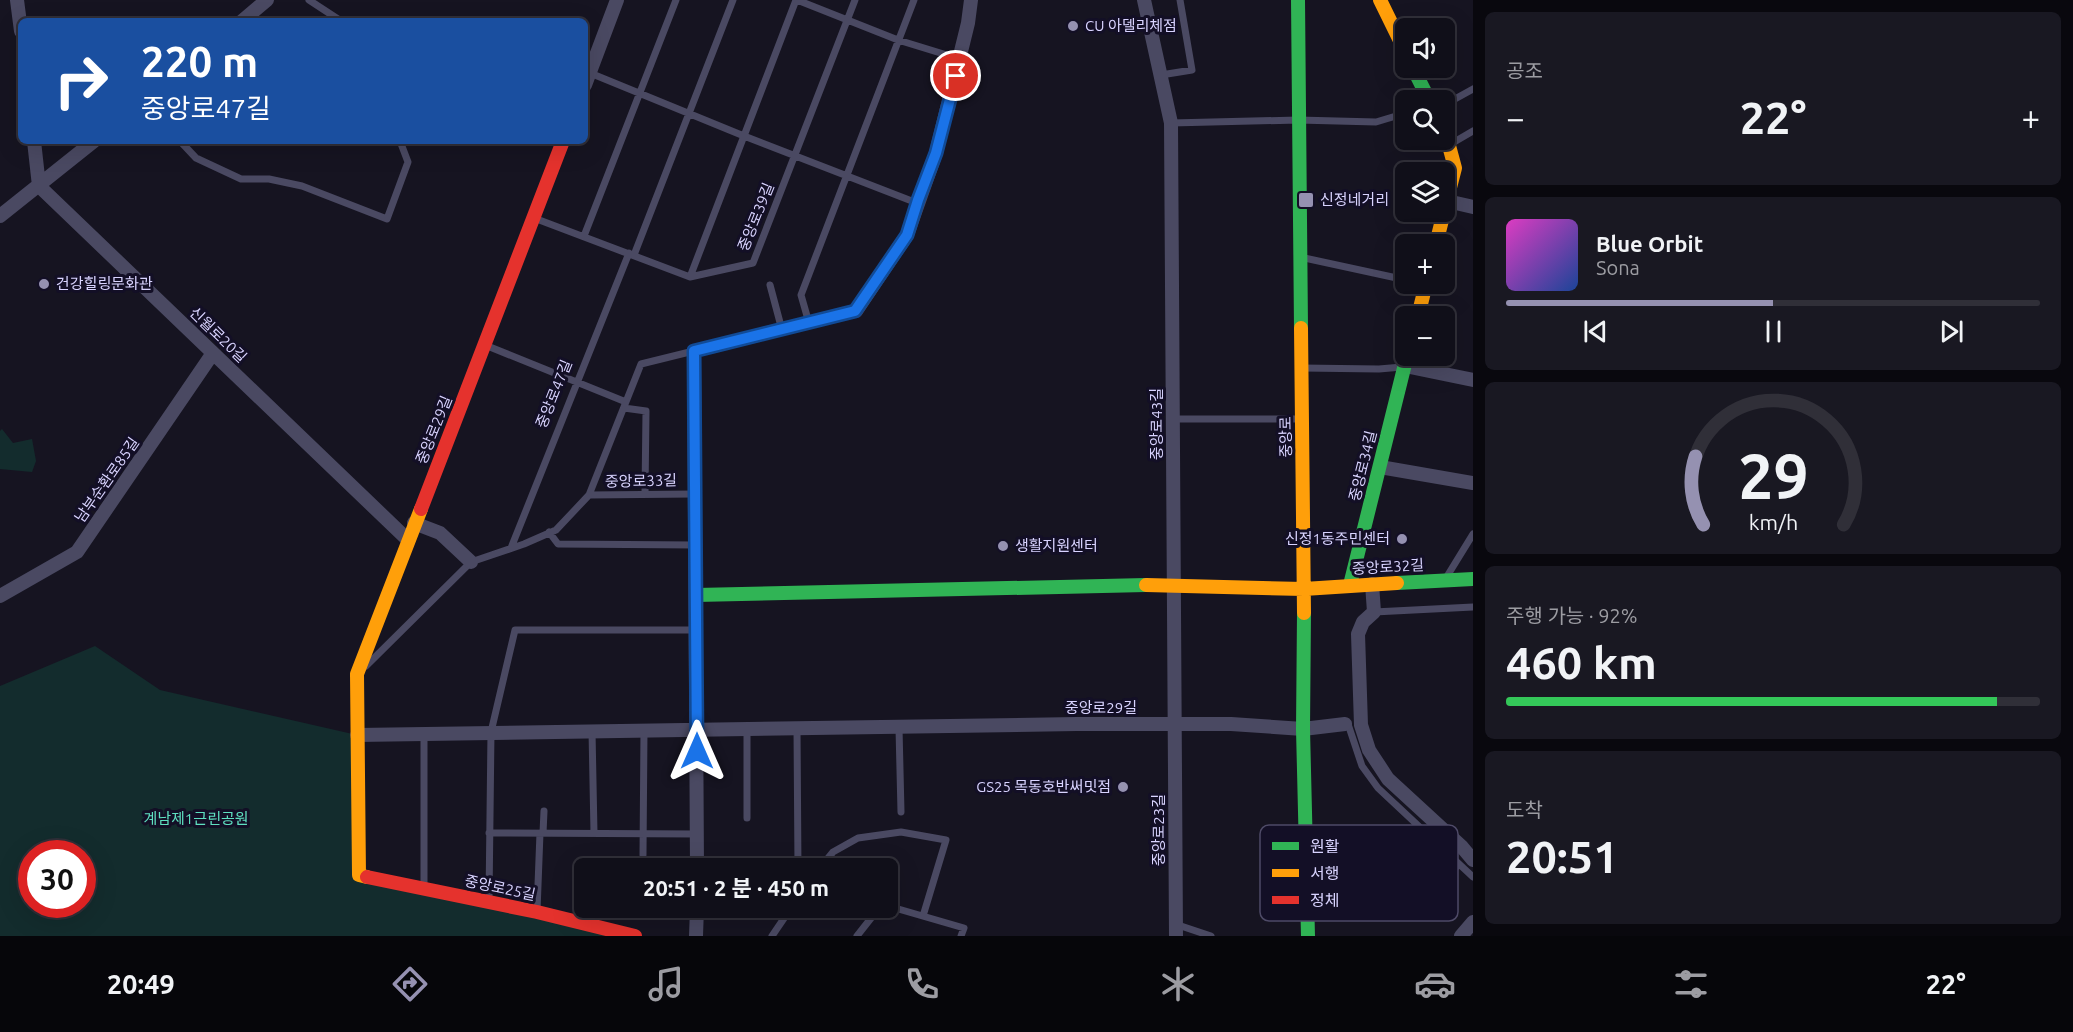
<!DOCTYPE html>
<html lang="ko">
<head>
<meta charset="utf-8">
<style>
	:root { --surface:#100f19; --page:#191822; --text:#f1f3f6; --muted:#9c9ca2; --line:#302f38; --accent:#9591b1 }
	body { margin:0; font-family:Ubuntu,"Noto Sans KR",sans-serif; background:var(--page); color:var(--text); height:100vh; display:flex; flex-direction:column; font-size:22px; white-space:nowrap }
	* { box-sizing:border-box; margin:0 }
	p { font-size:20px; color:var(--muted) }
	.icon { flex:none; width:33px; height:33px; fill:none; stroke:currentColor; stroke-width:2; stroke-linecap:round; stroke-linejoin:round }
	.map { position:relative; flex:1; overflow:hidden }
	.sheet { display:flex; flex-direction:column; gap:12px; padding:12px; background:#09080e; width:600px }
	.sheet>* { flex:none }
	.top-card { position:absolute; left:18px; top:18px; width:570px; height:126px; border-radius:9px; box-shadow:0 6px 24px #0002,0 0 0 2px var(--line); background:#1a4fa0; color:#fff; overflow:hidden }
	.buttons { position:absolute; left:1395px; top:18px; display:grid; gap:12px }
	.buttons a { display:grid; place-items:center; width:60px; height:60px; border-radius:9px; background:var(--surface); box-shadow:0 6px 24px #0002,0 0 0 2px var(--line); font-size:30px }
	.speed { position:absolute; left:18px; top:840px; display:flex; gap:12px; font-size:30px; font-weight:700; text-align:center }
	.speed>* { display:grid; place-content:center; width:78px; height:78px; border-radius:50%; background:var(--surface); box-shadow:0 6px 24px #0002,0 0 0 2px var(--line); line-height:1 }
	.speed .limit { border:9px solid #d22; background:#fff; color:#111 }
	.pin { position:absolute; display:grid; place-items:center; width:51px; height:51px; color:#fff; margin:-26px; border:3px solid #fff; border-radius:50%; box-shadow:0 2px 6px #0007 }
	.me { position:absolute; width:66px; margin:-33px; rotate:0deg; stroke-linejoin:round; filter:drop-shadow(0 0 4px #0008) }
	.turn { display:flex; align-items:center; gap:21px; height:126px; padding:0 24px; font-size:27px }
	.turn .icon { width:78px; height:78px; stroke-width:2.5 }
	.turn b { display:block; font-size:42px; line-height:51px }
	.big { font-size:45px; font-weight:700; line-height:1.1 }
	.sheet .widget { flex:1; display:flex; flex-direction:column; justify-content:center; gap:9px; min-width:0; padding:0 21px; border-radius:9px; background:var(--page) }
	.sheet .dial { align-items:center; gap:0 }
	.dial svg { height:156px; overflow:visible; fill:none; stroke:var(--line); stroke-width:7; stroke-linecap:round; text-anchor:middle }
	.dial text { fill:var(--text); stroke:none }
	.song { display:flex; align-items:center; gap:18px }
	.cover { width:72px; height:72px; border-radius:9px; background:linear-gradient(135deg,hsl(310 70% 55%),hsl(220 70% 35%)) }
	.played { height:6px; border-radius:3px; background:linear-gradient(90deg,var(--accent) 50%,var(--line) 50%) }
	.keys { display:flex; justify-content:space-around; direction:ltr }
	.heat { display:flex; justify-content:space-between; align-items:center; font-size:33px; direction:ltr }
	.charge { height:9px; border-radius:4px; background:linear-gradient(90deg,#34c759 92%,var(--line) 0) }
	.trip { position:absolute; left:574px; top:858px; width:324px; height:60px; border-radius:9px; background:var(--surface); box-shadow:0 6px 24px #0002,0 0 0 2px var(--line); font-weight:700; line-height:60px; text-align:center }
	.dock { display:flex; height:96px; justify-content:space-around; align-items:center; background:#06060a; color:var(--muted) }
	.dock .icon { width:42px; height:42px }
	.dock .active { color:var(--accent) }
	.dock b { font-size:27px; color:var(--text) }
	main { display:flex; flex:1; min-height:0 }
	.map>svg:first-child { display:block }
</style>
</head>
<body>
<main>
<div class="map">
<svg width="1473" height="936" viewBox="0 0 1473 936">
	<rect width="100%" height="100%" fill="#161421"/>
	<path fill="#132c2d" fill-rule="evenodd" d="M2,429L13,443L32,439L36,461L32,472L0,469V431Z
		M95,646L160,690L357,735L359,875L635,936H0V686ZM32,854H82V904H32Z"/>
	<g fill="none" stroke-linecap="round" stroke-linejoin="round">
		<path stroke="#4a4962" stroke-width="7" d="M309,0L341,21
			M797,0L898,40L960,59
			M590,73L744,136L917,203
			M1161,75L1192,70L1180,0
			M1444,105L1473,89
			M1171,123L1298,120L1376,122L1406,113
			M180,141L196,158L241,179H269L302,186L387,219L408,162L400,141
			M1449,145L1473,131
			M534,218L690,277L753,263L855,0
			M584,236L676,0
			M634,255L733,0
			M1300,257L1406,280
			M690,277L796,0
			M770,285L782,330
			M809,323L801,295L914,0
			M485,345L626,402
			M1302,368L1379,369L1402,367
			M624,408L646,411L645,493
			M1173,419H1300
			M589,495L694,494
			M549,532L558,544L695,545
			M511,548L629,253
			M1446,578L1473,534
			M1374,612L1473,607
			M366,666L471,562L524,544L556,530L589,495L641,364L856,311
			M1348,724L1362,766L1378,788L1473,877
			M899,728L901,812
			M797,729L798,868
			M747,730V818
			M592,731L594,833
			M424,733V886
			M489,833L697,834
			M543,833L544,811
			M643,855L644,731
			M820,868L833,852L858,838L901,832L946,840L923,916
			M1309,873H1399L1406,876L1431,896L1459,864
			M489,900L491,732L515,630H695
			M888,906L964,928L961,936
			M537,911L540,833
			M1175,924L1211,936
			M772,936L791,908
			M857,936L879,908"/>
		<path stroke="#4a4962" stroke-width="14" d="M17,0L21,31
			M1144,0L1171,123L1176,936
			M242,21L267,0
			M585,85L617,0
			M34,141L39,186L408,540
			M1447,201L1473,207
			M0,216L94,141
			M856,311L907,235L936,153L968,23L971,0
			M694,351L697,868
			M1405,366L1473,380
			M1380,467L1473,483
			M414,523L440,533L471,562
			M1372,584L1374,612L1363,622L1358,634L1361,725L1369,750L1388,779L1462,847L1473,860
			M0,596L77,552L213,353
			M357,735L1077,724H1231L1303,729L1345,724
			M696,936L697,908
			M1461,936L1473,922"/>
		<path stroke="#30b455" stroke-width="14" d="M1298,0L1301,328
			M1413,68L1429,100
			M1397,583L1473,579
			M1350,585L1407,356
			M696,595L1146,585
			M1304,613L1303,729L1308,936"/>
		<path stroke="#ff9f0a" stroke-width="14" d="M1380,0L1406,53
			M1444,127L1455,168L1444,211
			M1436,244L1444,212
			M1418,316L1426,284
			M1301,328L1304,613
			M1146,585L1304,589L1397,583
			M367,877L359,875L357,674L421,509"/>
		<path stroke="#e5322d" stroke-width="14" d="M421,509L563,141
			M367,877L537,912L635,936"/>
	</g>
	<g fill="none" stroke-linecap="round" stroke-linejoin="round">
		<defs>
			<path id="route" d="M697,751L694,351L855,311L907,235L918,200L936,153L956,76"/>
		</defs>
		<use href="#route" stroke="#114b97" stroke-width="15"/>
		<use href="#route" stroke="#1a73e8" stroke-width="10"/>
	</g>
	<g fill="#9591b1" stroke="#130f26" stroke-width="2">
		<circle cx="1073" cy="26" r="6"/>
		<rect x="1298" y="192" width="16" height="16" rx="3"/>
		<circle cx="44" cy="284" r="6"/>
		<circle cx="1402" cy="539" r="6"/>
		<circle cx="1003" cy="546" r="6"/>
		<circle cx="1123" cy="787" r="6"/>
	</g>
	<g text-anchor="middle" stroke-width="6" stroke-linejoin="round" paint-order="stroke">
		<g font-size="15" fill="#d9d4ff" stroke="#130f26" text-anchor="start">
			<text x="1085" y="31">CU 아델리체점</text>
			<text x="1320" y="205">신정네거리</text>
			<text x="56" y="289">건강힐링문화관</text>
			<text x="1390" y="544" text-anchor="end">신정1동주민센터</text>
			<text x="1015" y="551">생활지원센터</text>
			<text x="1111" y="792" text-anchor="end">GS25 목동호반써밋점</text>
		</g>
		<g font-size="15" fill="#d9d4ff" stroke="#130f26">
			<text transform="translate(756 217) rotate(-68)" y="5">중앙로39길</text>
			<text transform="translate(218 335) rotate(44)" y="5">신월로20길</text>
			<text transform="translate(554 394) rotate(-68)" y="5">중앙로47길</text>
			<text transform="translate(1157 424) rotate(-90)" y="5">중앙로43길</text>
			<text transform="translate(434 430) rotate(-68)" y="5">중앙로29길</text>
			<text transform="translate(1286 437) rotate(-91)" y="5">중앙로</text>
			<text transform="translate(1363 466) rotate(-76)" y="5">중앙로34길</text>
			<text transform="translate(107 480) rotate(-55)" y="5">남부순환로85길</text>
			<text transform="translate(641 481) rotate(-1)" y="5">중앙로33길</text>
			<text transform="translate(1388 567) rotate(-3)" y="5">중앙로32길</text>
			<text x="1101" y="713">중앙로29길</text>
			<text transform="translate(1159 830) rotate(-90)" y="5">중앙로23길</text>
			<text transform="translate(500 888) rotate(12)" y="5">중앙로25길</text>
		</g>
		<g font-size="15" fill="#5fe0c0" stroke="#130f26">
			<text x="196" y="824">계남제1근린공원</text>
		</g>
	</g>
	<rect x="1260" y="825" width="198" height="96" rx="9" fill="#130f26" stroke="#4e4a67" stroke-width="1.5"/>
	<rect x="1272" y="842" width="27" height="8" fill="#30b455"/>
	<rect x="1272" y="869" width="27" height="8" fill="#ff9f0a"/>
	<rect x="1272" y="896" width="27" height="8" fill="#e5322d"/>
	<g font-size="16" fill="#d9d4ff">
		<text x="1310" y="852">원활</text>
		<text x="1310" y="879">서행</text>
		<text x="1310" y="906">정체</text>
	</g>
</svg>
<div class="buttons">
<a><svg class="icon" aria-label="sound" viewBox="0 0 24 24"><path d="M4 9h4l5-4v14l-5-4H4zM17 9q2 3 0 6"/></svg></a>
<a><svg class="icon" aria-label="search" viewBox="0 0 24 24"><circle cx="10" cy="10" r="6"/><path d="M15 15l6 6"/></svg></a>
<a><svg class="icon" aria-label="layers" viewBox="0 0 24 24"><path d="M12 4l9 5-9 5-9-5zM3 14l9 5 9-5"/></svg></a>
<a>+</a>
<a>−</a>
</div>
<div class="speed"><div class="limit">30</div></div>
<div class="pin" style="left:956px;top:76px;background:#d93025"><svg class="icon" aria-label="arrive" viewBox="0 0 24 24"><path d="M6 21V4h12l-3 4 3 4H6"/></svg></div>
<svg class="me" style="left:697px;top:751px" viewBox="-20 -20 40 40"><path d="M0-17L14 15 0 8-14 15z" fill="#1a73e8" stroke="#fff" stroke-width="4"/></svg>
<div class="trip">20:51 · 2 분 · 450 m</div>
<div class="top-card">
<div class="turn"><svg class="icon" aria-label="right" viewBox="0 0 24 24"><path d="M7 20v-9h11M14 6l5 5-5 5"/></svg><div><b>220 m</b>중앙로47길</div></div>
</div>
</div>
<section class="sheet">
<div class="widget"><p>공조</p>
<div class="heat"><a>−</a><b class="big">22°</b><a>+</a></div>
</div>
<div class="widget">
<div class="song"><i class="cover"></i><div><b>Blue Orbit</b><p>Sona</p></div></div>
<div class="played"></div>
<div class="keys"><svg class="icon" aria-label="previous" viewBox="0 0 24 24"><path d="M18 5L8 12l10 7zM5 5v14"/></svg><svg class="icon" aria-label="pause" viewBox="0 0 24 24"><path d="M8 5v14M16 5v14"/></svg><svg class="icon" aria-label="next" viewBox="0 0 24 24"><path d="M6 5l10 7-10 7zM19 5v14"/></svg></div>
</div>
<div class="widget dial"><svg viewBox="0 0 100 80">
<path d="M14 69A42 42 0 1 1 86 69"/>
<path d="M14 69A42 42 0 0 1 10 34" stroke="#9591b1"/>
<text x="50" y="56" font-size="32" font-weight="700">29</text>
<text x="50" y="72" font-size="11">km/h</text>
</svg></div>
<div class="widget"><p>주행 가능 · 92%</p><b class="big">460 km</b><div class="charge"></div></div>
<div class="widget"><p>도착</p><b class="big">20:51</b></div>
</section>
</main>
<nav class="dock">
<b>20:49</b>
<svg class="icon active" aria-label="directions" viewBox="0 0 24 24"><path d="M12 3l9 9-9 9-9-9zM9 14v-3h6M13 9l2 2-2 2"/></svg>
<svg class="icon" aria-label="music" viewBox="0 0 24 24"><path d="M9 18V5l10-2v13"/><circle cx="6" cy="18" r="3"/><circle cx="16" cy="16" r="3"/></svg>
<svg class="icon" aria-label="phone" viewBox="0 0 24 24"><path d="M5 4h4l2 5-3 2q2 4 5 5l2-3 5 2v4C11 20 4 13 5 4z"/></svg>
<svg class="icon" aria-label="climate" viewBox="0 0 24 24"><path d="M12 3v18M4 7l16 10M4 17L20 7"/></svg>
<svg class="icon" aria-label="car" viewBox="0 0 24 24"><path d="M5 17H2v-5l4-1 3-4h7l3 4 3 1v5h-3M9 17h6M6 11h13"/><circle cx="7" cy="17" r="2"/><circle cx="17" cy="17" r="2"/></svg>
<svg class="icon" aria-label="filters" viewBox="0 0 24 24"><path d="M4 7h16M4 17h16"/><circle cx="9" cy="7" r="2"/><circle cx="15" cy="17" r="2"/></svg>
<b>22°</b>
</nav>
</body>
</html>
